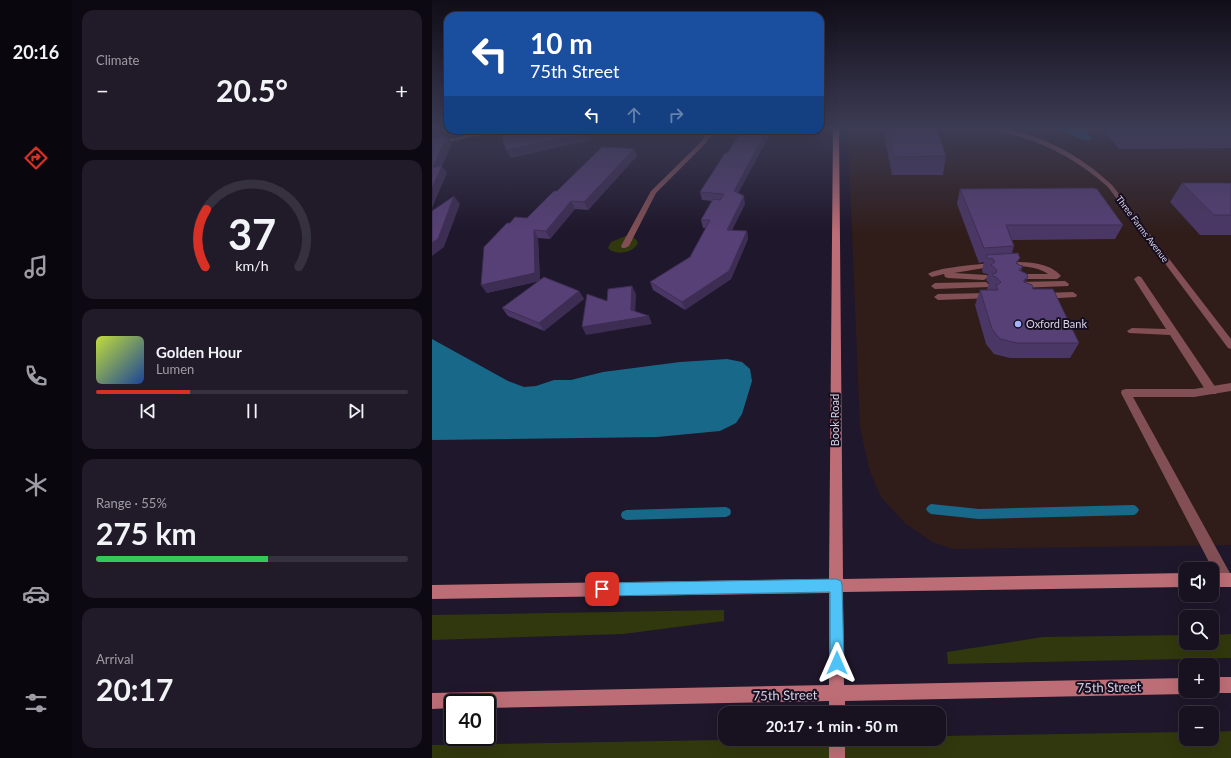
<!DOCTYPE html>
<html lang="en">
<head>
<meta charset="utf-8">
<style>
	:root { --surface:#171120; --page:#201a29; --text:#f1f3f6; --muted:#9e9da5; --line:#36313e; --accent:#d93025 }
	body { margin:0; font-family:Lato,sans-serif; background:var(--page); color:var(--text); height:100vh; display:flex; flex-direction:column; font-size:15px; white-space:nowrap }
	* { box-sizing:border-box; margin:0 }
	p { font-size:13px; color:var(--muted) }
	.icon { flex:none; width:22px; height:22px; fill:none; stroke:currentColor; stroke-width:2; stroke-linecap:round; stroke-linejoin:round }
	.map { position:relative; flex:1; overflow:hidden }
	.details { display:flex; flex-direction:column; gap:10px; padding:10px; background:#0d0912; width:360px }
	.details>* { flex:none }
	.guide { position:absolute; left:12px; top:12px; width:380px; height:122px; border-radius:12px; box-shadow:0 4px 16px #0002,0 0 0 1px var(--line); background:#1a4fa0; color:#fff; overflow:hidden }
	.buttons { position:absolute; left:747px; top:562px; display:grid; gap:8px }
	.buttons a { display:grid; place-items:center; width:40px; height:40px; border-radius:8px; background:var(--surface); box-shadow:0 4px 16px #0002,0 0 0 1px var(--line); font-size:20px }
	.speed { position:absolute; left:12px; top:694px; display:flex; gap:8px; font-size:20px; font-weight:700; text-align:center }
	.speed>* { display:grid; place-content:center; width:52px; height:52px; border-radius:50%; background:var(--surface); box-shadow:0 4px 16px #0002,0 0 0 1px var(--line); line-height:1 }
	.speed .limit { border:2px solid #111; border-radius:6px; background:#fff; color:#111 }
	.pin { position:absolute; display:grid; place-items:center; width:34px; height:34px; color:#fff; margin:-17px; border-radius:8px; box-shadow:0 2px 6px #0006 }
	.me { position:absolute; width:44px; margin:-22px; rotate:0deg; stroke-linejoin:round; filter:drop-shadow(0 0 3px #0008) }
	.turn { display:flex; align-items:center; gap:14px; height:84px; padding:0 20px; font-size:18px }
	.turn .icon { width:52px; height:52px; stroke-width:2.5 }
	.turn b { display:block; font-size:28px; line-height:34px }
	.lanes { display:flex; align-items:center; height:38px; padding:0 20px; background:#0003; justify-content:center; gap:20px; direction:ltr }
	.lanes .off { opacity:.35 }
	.big { font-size:30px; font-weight:700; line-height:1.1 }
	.details .card { flex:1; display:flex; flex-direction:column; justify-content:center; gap:6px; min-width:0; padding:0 14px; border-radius:12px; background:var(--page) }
	.details .dial { align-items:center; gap:0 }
	.dial svg { height:104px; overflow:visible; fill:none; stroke:var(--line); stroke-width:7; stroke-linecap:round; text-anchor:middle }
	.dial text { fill:var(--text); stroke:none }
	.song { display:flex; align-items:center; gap:12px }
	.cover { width:48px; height:48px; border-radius:6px; background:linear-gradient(135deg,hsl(70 70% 55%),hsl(220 70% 35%)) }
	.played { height:4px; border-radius:2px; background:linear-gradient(90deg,var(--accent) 30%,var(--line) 30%) }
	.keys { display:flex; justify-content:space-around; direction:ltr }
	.heat { display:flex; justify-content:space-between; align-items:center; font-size:22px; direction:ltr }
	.charge { height:6px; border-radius:3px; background:linear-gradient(90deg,#34c759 55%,var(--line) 0) }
	.trip { position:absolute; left:286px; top:706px; width:228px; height:40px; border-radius:12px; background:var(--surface); box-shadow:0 4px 16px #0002,0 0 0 1px var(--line); font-weight:700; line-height:40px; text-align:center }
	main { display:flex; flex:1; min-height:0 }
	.tabs { display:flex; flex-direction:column; width:72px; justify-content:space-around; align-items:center; background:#09070d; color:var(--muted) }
	.tabs .icon { width:28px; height:28px }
	.tabs .active { color:var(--accent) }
	.tabs b { font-size:18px; color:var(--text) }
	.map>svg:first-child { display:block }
</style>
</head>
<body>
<main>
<nav class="tabs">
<b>20:16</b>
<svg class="icon active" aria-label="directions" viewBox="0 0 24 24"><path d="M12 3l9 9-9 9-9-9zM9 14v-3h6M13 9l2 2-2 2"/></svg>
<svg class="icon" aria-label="music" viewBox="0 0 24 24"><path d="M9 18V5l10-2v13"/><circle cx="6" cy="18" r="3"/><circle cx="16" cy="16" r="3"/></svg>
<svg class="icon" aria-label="phone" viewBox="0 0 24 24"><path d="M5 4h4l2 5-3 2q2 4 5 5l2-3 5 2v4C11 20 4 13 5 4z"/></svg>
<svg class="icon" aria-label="climate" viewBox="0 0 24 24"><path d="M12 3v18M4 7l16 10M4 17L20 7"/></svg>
<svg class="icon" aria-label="car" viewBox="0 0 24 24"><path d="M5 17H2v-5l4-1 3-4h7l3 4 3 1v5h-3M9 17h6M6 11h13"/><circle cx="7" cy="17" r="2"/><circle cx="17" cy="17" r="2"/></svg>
<svg class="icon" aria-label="filters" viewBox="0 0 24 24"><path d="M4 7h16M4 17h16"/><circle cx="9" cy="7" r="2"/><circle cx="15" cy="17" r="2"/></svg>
</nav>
<section class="details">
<div class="card"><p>Climate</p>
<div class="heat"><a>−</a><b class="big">20.5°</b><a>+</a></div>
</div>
<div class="card dial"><svg viewBox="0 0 100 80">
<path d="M14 69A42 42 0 1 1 86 69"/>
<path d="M14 69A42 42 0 0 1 15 25" stroke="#d93025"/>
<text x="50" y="56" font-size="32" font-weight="700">37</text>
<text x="50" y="72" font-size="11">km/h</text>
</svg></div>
<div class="card">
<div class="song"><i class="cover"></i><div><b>Golden Hour</b><p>Lumen</p></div></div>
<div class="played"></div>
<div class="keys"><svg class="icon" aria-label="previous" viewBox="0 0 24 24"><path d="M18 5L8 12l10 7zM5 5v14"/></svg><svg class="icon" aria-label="pause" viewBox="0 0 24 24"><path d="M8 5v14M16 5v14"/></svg><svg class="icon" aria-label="next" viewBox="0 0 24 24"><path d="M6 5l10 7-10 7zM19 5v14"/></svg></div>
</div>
<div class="card"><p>Range · 55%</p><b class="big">275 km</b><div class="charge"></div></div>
<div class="card"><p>Arrival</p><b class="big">20:17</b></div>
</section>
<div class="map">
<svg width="799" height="758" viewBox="0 0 799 758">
	<rect width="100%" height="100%" fill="#1f172b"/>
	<path fill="#301d1a" d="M418,127H799V545L521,549L500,542L473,523L449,497L437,469L428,427L416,136Z"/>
	<path fill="#32380d" d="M194,236C199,237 204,237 206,243C201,253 187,255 178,250L176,248L179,242Z
		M292,610V621L191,634L0,640V615Z
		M799,634V658L516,664L515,652L611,637L754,635V643H780V635Z
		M799,731V758H0V745L343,739H507V736L754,732V739H780V732Z"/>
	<path fill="#186989" d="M619,127H653L660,139L652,140Z
		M0,339L76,381L92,387L104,386L122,380H139L171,372L248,362L295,359L310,362L318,369L320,381L310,414L304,423L288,431L225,437L0,440Z"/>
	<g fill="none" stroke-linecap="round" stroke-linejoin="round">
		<path fill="#186989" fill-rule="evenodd" d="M499,504L547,509L702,505L705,507L707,510L705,513L702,515L547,519L499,514L496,512L494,509L496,506Z
			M294,507L298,509L299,512L298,515L294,517L194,520L190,518L189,515L190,512L194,510Z"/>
		<path fill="#825054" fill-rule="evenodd" d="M574,262C592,262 616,261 629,276L625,279H581L580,277L584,274H616C595,259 546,269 522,273L555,275L556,277L552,280L516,278L513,277L512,274L500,277L496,274C504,267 560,263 574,262Z
			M706,276L709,277L784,388L785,391L784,394H776L738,335L697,333L695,331L700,328L734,329L702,279Z
			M633,281L637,284L636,286L587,288L583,285L587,282Z
			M554,282L558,285L557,287L503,289L499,286L503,283Z
			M641,292L645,295L644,297L611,299L607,296L611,293Z
			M558,293L562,296L561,298L506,300L502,297L506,294Z"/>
		<path fill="#825054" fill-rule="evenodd" d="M549,127C598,127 645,152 680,185L799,339V349L796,348L676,187C649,163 620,146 585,136C574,133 560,132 549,127Z
			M61,130H72L0,146V142Z
			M277,130H283L273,144L224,193L197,246L193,248H190L189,246L219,191L269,142Z
			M799,383V391L762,397H701L799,575V584L794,587L789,585L689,393L690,390L694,389H762Z"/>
		<path fill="#bd6d75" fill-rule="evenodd" d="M401,127H407L411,579L754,573V587L411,592L412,685L754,678V691H759L754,694L413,701V713H397V701L55,708V703H21V708L0,709V693L397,685V593L0,599V585L397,579Z
			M780,573H799V587H780Z
			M780,677H799V693H780L776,691H780Z
			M397,739H413V758H397Z"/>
	</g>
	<path fill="#4b3765" d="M452,127H504L514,156L511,175H460L452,134Z
		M669,127H799V148L687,149L669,129Z
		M340,130L306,193L313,204L300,230L315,231L316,239L299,279L253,310L221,290L218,282L258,257L274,228H271L269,220L280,201L270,200L268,192L295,154Z
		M205,156L156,210L143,209L118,239L106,238L108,280L147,291L152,299L112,331L76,316L70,308L107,281L55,293L49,285L78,223L95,218Z
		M750,183H799V235H768L738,202Z
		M528,189L691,225L683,239L580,240L582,246L580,253L587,265L591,266L589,271L594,283L601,289L647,343L638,358H578L562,354L554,344L543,305L548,290H556L555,289L557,283L554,280L556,274L551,273L550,270L552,262L547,263L525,204Z"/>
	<path fill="#3d2d53" d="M16,129V130H25L23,136L16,137L20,143L10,166L15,173L0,208L1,167L0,132Z
		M335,130H340L303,199L302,191Z
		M155,133L158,140L79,158L74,150Z
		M202,149L205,156L156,210L152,202Z
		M22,196L28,204L12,247L0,256V243Z
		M312,196L313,204L296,238L295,230Z
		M139,201L143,209L118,239L114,231Z
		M102,230L106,238L108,281L55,293L49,285Z
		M315,231L316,239L299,279L253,310L250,302Z
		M596,277L590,292L592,280Z
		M200,286L204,294L203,318L199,310Z
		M147,291L152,299L112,331L107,323Z
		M217,316L220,324L154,335L150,327Z"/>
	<path fill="#574076" stroke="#3d2d53" d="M0,127H16V129L0,132Z
		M456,127H504L514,156L462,157Z
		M692,127H799V130L696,131Z
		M68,130H154L155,133L74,150Z
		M310,130H335L302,191L312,196L295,230L315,231L297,271L250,302L218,282L258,257L278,220H269L281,199L288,200L292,194L268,192L293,153L295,154Z
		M15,136L1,167L10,166L0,188V139Z
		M170,147L202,149L152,202L139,201L114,231L102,230L103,273L49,285L52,247L75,223H78L83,217L95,218L122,191H125Z
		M750,183H799V215H782Z
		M662,188L665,189L691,225H574L582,246L552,248L528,189Z
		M22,196L6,239L0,243V211Z
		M586,253L588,258L584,263L587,265L591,266L587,270L595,274L596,277L592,280V282L600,285L601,289H621L647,343H585L568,339L560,329L548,290H566L564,285L567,284L569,282L564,277L561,276L560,274L564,273L565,270L559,265L563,262L561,259L555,258L554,255Z
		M112,277L147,291L107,323L70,308Z
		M200,286L199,310L217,316L150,327L155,294L175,301L176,289Z"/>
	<linearGradient id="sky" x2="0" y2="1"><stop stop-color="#110d18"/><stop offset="0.55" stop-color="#3c3c55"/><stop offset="1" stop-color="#3c3c55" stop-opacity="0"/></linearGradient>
	<rect width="799" height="233" fill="url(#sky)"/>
	<path fill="#4fc3f7" stroke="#337fa1" d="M404,579L409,581L410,585L412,663L410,668L405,670L400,668L398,663V592L170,596L165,594L164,589L165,585L170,583Z"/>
	<circle fill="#a0b3fd" stroke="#160e21" stroke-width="1.5" cx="586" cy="324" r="4"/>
	<g text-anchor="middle" stroke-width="4" stroke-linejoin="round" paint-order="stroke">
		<g font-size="9" fill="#dad5e4" stroke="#160e21">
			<text transform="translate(710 229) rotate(53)" y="3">Three Farms Avenue</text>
		</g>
		<g font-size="11" fill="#dad5e4" stroke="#160e21" text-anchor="start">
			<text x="594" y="328">Oxford Bank</text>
		</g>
		<g font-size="11" fill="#dad5e4" stroke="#160e21">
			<text transform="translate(403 420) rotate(-90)" y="4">Book Road</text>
		</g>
		<g font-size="13" fill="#dad5e4" stroke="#160e21">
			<text transform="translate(677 687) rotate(-1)" y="5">75th Street</text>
			<text transform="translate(353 695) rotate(-1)" y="5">75th Street</text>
		</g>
	</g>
</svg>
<div class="buttons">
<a><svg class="icon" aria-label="sound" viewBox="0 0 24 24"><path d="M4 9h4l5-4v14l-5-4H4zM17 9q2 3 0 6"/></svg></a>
<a><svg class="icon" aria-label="search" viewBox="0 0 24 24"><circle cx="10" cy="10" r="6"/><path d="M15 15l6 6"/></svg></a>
<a>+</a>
<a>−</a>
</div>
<div class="speed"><div class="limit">40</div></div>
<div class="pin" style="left:170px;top:589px;background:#d93025"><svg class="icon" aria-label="arrive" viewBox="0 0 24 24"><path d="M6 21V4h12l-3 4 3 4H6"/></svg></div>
<svg class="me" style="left:405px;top:663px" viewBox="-20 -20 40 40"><path d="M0-17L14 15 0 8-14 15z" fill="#4fc3f7" stroke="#fff" stroke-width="4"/></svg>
<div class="trip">20:17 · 1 min · 50 m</div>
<div class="guide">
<div class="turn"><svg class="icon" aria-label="left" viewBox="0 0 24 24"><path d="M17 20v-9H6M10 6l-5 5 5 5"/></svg><div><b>10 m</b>75th Street</div></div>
<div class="lanes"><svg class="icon" aria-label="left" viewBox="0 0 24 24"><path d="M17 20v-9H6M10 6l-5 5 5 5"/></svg><svg class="icon off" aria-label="ahead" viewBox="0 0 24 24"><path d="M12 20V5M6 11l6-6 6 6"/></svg><svg class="icon off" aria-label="right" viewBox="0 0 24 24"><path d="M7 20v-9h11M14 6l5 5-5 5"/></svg></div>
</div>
</div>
</main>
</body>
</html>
